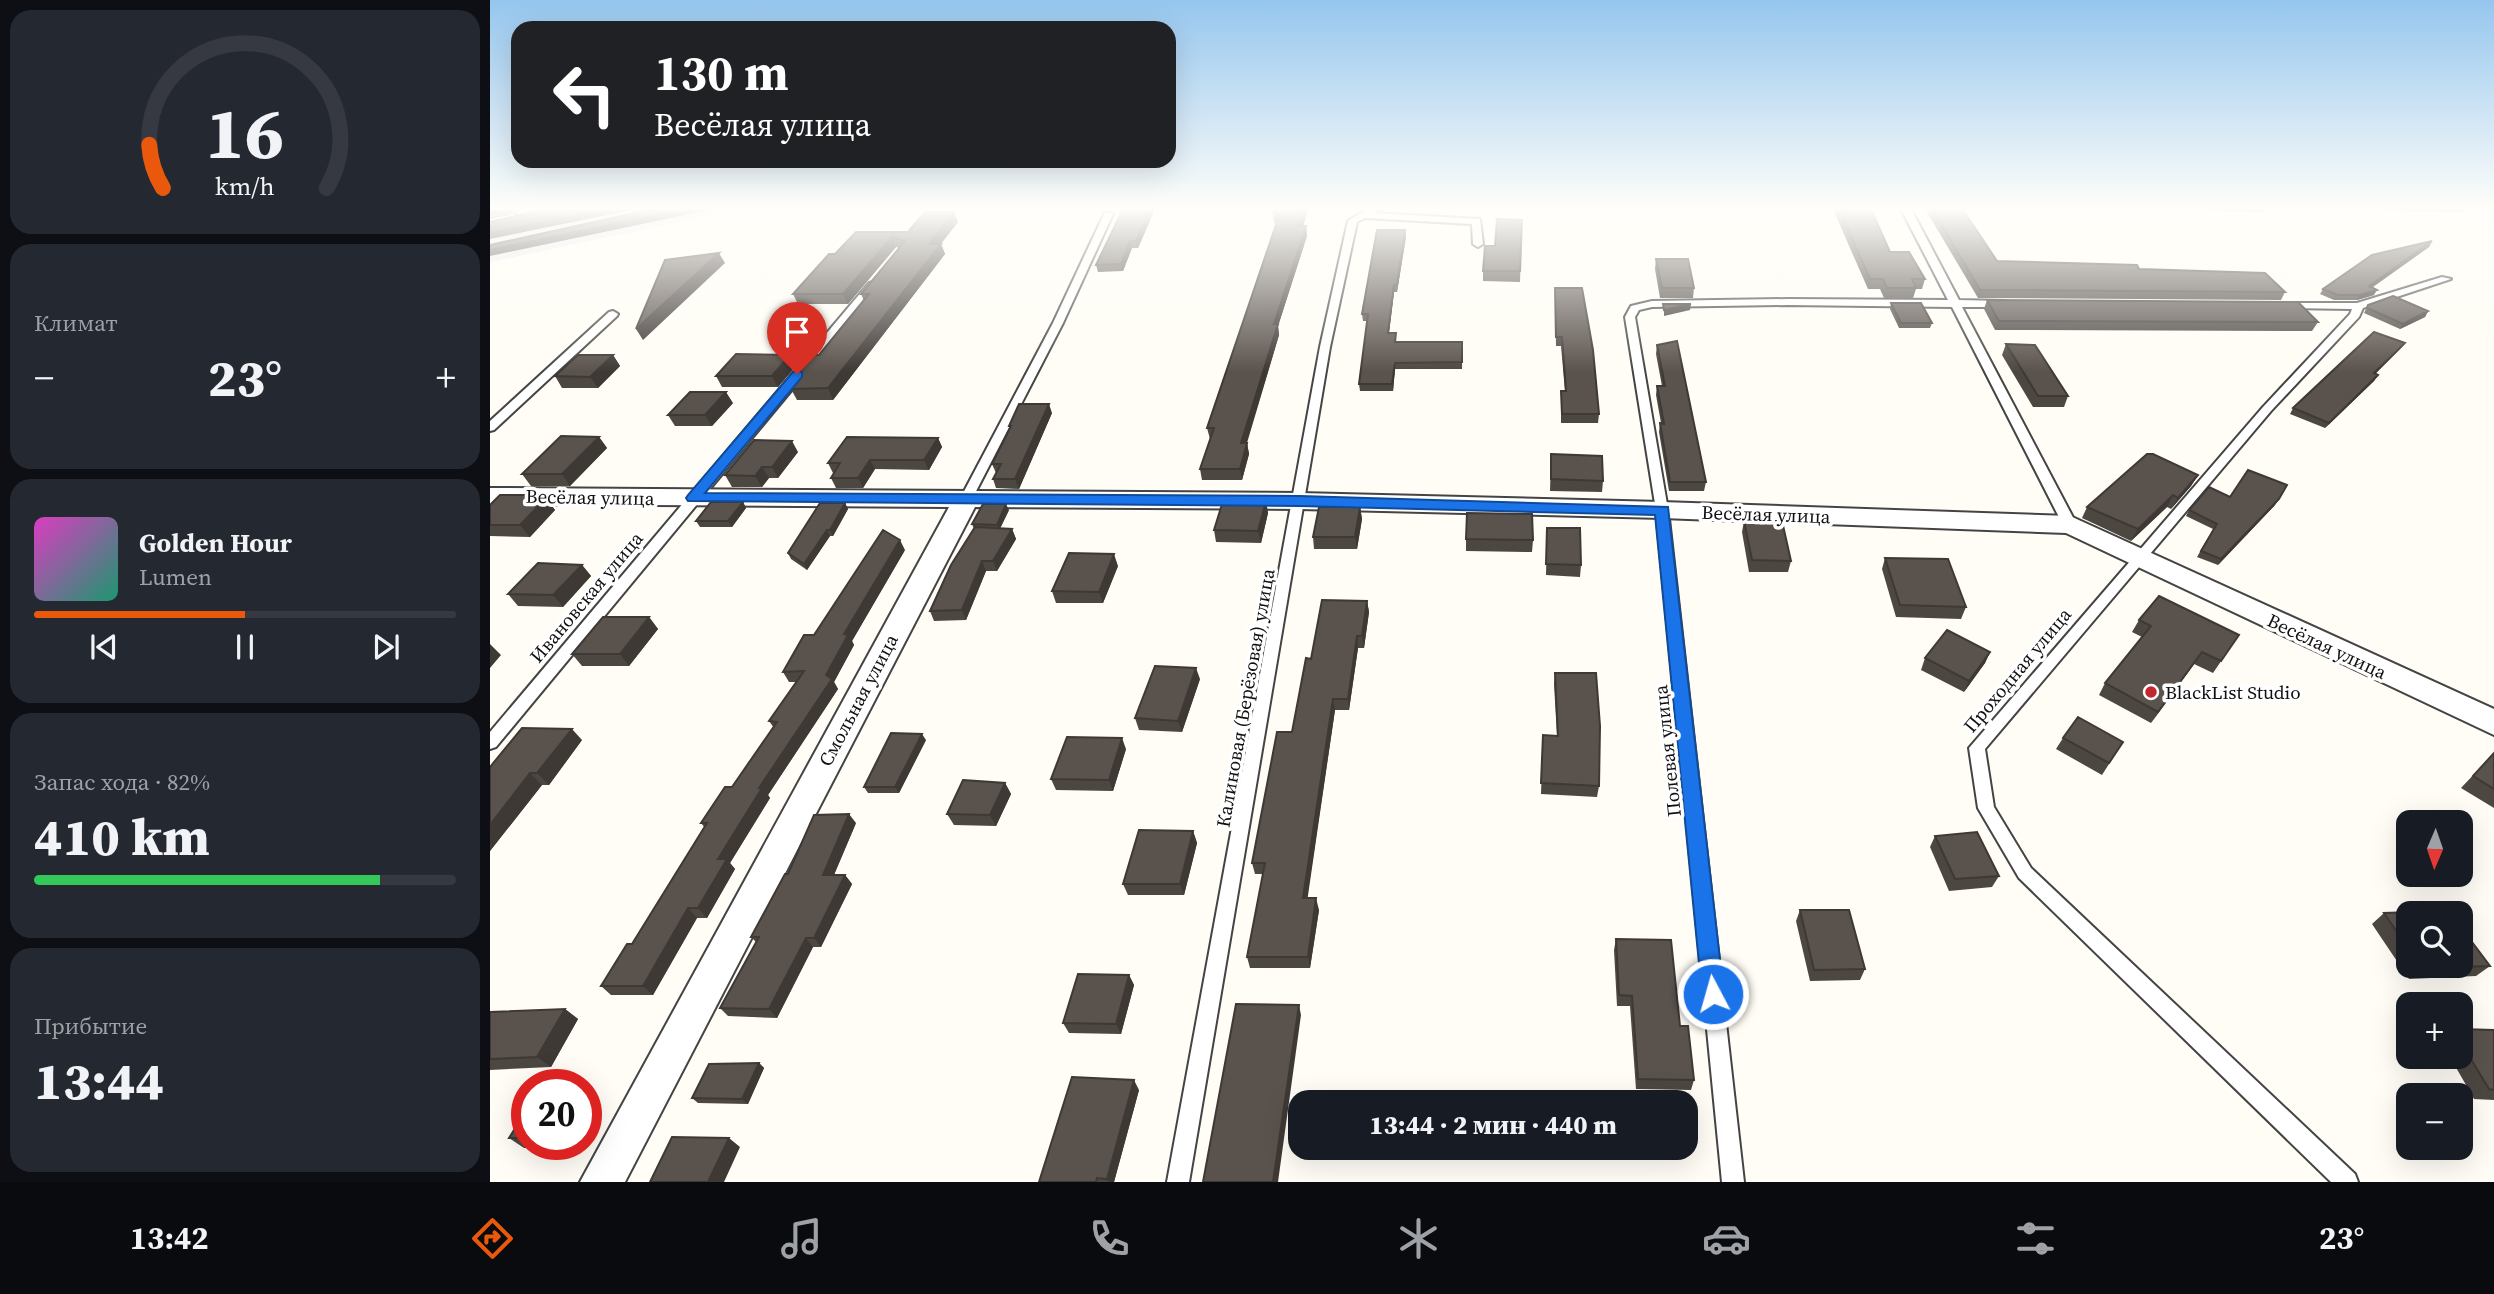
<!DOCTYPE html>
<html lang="ru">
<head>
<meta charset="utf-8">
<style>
	:root { --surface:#171b24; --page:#242831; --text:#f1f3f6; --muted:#9ea1a6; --line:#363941; --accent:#ea580c }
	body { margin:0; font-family:"Source Serif 4",serif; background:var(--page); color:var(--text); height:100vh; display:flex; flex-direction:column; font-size:26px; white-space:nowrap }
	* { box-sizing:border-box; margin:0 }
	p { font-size:23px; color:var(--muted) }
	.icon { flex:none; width:38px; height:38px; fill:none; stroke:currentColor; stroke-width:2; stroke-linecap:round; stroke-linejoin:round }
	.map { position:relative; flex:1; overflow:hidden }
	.panel { display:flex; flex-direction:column; gap:10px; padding:10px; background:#0d0f14; width:490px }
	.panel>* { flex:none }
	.top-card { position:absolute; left:21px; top:21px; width:665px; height:147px; border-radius:21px; box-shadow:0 7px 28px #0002; background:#202124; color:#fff; overflow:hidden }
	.needle { width:46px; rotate:182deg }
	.tools { position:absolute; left:1906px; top:810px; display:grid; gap:14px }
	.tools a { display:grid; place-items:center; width:77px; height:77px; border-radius:14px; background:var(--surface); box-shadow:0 7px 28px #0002; font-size:35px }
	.speed { position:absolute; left:21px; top:1069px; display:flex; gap:14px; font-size:35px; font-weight:700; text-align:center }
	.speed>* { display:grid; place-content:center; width:91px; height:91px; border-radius:50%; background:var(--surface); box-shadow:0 7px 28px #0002; line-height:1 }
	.speed .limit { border:10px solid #d22; background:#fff; color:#111 }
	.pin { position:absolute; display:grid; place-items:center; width:60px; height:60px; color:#fff; margin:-72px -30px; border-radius:50% 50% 50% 0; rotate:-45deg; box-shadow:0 0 7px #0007 }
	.pin .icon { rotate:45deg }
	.me { position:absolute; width:77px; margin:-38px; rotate:354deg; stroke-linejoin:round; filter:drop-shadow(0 0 5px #0008) }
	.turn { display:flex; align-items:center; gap:24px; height:147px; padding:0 28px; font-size:32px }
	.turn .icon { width:91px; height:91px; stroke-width:2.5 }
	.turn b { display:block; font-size:49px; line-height:60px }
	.big { font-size:52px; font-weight:800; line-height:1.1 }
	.panel .widget { flex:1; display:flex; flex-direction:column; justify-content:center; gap:10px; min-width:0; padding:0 24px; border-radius:21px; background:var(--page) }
	.panel .dial { align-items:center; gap:0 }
	.dial svg { height:182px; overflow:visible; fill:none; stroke:var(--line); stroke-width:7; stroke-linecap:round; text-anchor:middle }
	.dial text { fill:var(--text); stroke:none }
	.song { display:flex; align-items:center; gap:21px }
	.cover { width:84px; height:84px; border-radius:10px; background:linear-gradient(135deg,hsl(310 70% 55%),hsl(160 70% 35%)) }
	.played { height:7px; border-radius:4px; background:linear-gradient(90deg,var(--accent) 50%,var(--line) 50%) }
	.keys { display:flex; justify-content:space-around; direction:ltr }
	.heat { display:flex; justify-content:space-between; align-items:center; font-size:38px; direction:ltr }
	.charge { height:10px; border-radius:5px; background:linear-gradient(90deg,#34c759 82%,var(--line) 0) }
	.trip { position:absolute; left:798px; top:1090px; width:410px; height:70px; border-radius:21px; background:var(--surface); box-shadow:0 7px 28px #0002; font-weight:800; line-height:70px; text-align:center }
	.menu { display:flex; height:112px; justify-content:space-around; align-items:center; background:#090b0e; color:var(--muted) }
	.menu .icon { width:49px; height:49px }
	.menu .active { color:var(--accent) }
	.menu b { font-size:32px; color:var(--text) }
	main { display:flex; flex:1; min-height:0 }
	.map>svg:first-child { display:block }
</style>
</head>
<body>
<main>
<section class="panel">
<div class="widget dial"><svg viewBox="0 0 100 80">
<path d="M14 69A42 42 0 1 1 86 69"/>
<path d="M14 69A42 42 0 0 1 8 50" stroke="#ea580c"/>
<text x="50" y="56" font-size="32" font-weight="700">16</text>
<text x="50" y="72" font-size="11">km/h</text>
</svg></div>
<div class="widget"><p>Климат</p>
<div class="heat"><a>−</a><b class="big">23°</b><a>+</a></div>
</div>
<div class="widget">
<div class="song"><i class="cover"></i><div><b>Golden Hour</b><p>Lumen</p></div></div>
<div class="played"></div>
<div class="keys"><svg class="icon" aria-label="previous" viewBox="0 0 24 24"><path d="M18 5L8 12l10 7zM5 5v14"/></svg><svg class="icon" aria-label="pause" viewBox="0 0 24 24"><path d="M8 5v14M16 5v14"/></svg><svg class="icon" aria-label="next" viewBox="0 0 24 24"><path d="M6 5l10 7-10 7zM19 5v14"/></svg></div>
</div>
<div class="widget"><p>Запас хода · 82%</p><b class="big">410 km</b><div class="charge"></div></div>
<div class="widget"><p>Прибытие</p><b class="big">13:44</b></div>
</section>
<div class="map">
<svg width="2004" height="1182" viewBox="0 0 2004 1182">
	<rect width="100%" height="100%" fill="#fffdf5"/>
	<path fill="#eee6ef" d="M0,207H260L0,262Z"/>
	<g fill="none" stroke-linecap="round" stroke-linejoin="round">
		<defs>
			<path id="lane" d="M881,207H892L884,213L990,219L993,244L988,247L983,244L982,224L875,218L867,222L840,347L699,1182H677L830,347L858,221Z
				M1410,207H1420L1469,300L1514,301L1519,304L1514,307H1472L1587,525L1585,528L1580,529L1573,525L1462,307L1298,305L1162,307L1149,310L1145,317L1178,510L1254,1182H1232L1166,510L1135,317L1141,306L1162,301L1298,299L1458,300Z
				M615,212L623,214L573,323L482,499L476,503L471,502L470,499L563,323Z
				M23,214L26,215V219L0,225V219Z
				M1952,277L1961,279L1873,308L1869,317L1781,411L1495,749L1504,807L1541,868L1865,1174L1868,1182H1841L1529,878L1488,808L1479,748L1773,407L1860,314L1862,309L1794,308L1789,305L1790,303H1867Z
				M383,282L387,283V287L6,747L0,749V732L379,283Z
				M123,311L128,314L127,316L4,430L0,431V421L119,312Z"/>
			<path id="street" d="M0,488L810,493L1172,502L1580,516L2004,709V735L1576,533L1172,518L810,509L485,507L135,1182H90L459,507L0,504Z"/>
		</defs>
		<use href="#lane" stroke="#444" stroke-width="4"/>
		<use href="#street" stroke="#444" stroke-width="4"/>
		<use href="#lane" fill="#fff" fill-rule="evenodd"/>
		<use href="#street" fill="#fff" fill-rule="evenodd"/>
	</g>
	<path fill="#4d4742" d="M634,207H664L662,216L648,248H642L633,271L608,272L606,265Z
		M819,207L813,226H816L817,236L788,326L789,335L757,443L759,454L752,480H712L710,469L720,439L717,428L787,223H784L783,213Z
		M1342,207H1380L1400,252L1435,279L1432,289H1426L1423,298H1394L1390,289H1378Z
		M1434,207H1505L1504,210H1472L1507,261L1649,269L1795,292L1791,300L1488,298Z
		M1602,207H1777L1775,212Z
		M1864,207H1978L1975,212L1867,210Z
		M1032,220L1030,282L993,281V271L1005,246Z
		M468,222L451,244L455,254L343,400H307L301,389L305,383L301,376L329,355L374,301L371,294L409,248L406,247L358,304H308L303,294L345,254L418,232Z
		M915,230L916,237L907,292H904L899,333L906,342H972V369H905L903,391H870L869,384L877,321H873L872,314Z
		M1942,241L1939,247L1882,287L1884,295L1867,300H1844L1830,294L1833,289Z
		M1166,259L1204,288L1203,298H1170L1165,269Z
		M1065,288L1109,414L1108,423H1071V391H1075L1071,346H1066Z
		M1497,300L1828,322L1822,331L1505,330L1494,309Z
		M1401,303L1442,323L1440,328H1409L1400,309Z
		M1878,305L1938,311L1935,317L1910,329L1874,313Z
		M1516,344L1578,396L1574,407H1543L1512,355Z
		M1167,345L1216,482L1214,491H1179L1169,432L1170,423H1171L1166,395L1167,386H1172L1166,354Z
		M1911,348L1885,374L1888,375L1884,381L1835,428L1800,414L1803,408Z
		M123,355L130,366L108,388H72L65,376Z
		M300,355L306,366L288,387H232L226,376Z
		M243,403L222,426H185L178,415Z
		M562,413L529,489L506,488L503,479L506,473L502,464L520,429L519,426Z
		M109,437L117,448L80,486H41L32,474Z
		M448,438L452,447L439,470L385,469L373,488H346L341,478L344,473H343L338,463Z
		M308,452L288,478H279L272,487H242L235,475Z
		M1061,454L1113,481L1112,492L1060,491Z
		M1708,475L1701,486L1681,509L1677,507L1641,541L1592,518L1597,507Z
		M1740,497L1785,505L1728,565L1707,557L1723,529L1696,516L1699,510Z
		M53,498H56L65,510L40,537L0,536V505Z
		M776,501L778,513L771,543L726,542L724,530Z
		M253,502L256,508L242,527H210L206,521Z
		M355,503L358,509L343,536H340L317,570L301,559L298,553Z
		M870,507L872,519L867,549H824L823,537Z
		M519,510L510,529H522L526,539L507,571H496L476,620L444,621L440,611L484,529L482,524Z
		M1254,521L1301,561L1298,572H1259L1252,532Z
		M1057,528L1091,565L1090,577L1056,575Z
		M976,539L1043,540L1042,552L976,551Z
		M415,550L362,641L364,645L344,682L348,689L278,795L280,798L240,863L245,869L217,918H207L163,995H121L111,986L142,944L215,828L211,823L242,787L284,728L279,721L307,682H299L293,672L324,635Z
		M1395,558L1476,607L1471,619L1406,617L1392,569Z
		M92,565L101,576L73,607L28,606L18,594Z
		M628,566L613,603H566L562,591Z
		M877,601L879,612L874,648H868L859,710H845L817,898L829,910L820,968H760L757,957L773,874H765L762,863L802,732Z
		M159,617L168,629L139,666H92L82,654Z
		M1649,620L1749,635L1723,673L1704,664L1661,723L1609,695L1615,683L1652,637L1642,632Z
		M1500,652L1495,663L1474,692L1431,670L1435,658Z
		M1065,673L1109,786L1107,797L1051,794L1053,735L1067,736L1064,684Z
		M710,679L692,732L649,730L645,718Z
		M1573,738L1633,742L1612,775L1566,749Z
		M92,740L59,785H52L0,851V767Z
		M436,740L409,793H378L374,787Z
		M636,749L623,791L566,790L561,779Z
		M2004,753V808L1971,788Z
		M515,783L521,794L506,826L464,825L457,814Z
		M366,823L344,875H355L362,884L331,947H323L287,1018L238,1016L230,1008L266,942L261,937L298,874Z
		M703,831L707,843L694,895H638L633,884Z
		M1445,836L1509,876L1502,887L1459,891L1440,847Z
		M1310,910L1375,969L1370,980L1320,981L1306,921Z
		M1894,913L1918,914V966H2000L1986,976L1919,979L1882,924Z
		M1126,939L1190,1026L1204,1080L1201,1090L1146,1089L1140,1006H1127L1124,950Z
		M639,975L644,985L631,1034L579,1033L573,1023Z
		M75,1009L88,1019L61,1067L0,1070V1012Z
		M1970,1029L2004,1030V1100L1984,1099L1960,1057H1970Z
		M269,1063L274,1068L258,1104L208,1103L202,1098Z
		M649,1090L624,1182H549Z
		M37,1109V1144H77L75,1148H34L19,1138Z"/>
	<path fill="#3f3936" d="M19,207H48L0,216V211Z
		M129,207H156L0,239V233Z
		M206,207H233L0,256V250Z
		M661,207H664L662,216L648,248L646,241Z
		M814,207H819L810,236L808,226Z
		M464,212L468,222L442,254L439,244Z
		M816,226L817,236L788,326L789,335L753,454L751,443L784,324Z
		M915,230L916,237L907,292V285Z
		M402,237L406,247L358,304L353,294Z
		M640,241L642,248L633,271L631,264Z
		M1942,241L1939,247L1876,292L1879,286Z
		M451,244L455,254L343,400L338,388Z
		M229,253L235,263L153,340L146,329Z
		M904,285V292L898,339V333Z
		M1887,290L1884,295L1867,300L1870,295Z
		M1201,304L1200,310L1174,316V310Z
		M1938,311L1935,317L1910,329L1913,324Z
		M1915,343L1911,348L1880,379L1884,373Z
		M123,355L130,366L108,388L100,377Z
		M300,355L306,366L288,387L282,376Z
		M905,363V369L903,391L902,384Z
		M1888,375L1884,381L1835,428L1839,423Z
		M236,392L243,403L222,426L215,415Z
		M559,404L562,413L529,489L525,479Z
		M109,437L117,448L80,486L72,474Z
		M448,438L452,447L439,470L434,460Z
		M302,441L308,452L288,478L282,467Z
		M757,443L759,454L752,480L750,469Z
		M380,460L385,469L373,488L368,478Z
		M272,467L279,478L272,487L265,476Z
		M1708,475L1701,486L1681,509L1688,498Z
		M51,495L54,500L56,498L65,510L40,537L30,525Z
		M1683,495L1677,507L1641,541L1648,529Z
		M1789,499L1785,505L1728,565L1731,559Z
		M776,501L778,513L771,543L768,531Z
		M253,502L256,508L242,527L238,521Z
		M355,503L358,509L343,536L340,530Z
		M516,504L519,510L509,530L507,525Z
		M870,507L872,519L867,549L865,537Z
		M522,529L526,539L507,571L503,561Z
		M337,530L340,536L317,570L314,564Z
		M410,540L415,550L362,641L364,645L344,682L348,689L278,795L280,798L240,863L245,869L217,918L208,908L228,859L336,675L354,634Z
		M624,554L628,566L613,603L609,592Z
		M492,561L496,571L476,620L472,610Z
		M92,565L101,576L73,607L63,595Z
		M877,601L879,612L874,648L872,636Z
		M159,617L168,629L139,666L130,654Z
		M867,636L868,648L859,710L858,699Z
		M0,644L11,655L0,668Z
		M1500,652L1495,663L1474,692L1479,681Z
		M1712,652L1704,664L1661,723L1668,712Z
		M706,668L710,679L692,732L688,721Z
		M843,699L845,710L816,909L813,898Z
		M82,729L92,740L59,785L47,773Z
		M432,734L436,740L409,793L405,787Z
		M632,738L636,749L623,791L619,780Z
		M40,773L52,785L0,851V825Z
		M515,783L521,794L506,826L500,815Z
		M359,814L366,823L340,884L333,875Z
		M703,831L707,843L694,895L690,884Z
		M355,875L362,884L331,947L324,938Z
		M826,898L829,910L820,968L818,957Z
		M198,908L207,918L163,995L153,986Z
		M316,938L323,947L287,1018L279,1009Z
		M639,975L644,985L631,1034L626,1024Z
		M809,1005L811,1015L788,1182H783Z
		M75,1009L88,1019L61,1067L47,1057Z
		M269,1063L274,1068L258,1104L252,1099Z
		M644,1080L649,1090L624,1182H619L617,1179Z
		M96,1089L104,1094L96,1109Z
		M239,1138L250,1147L234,1182H218Z"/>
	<path fill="#5a524d" stroke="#3f3936" stroke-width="2" d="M0,207H19L0,211Z
		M64,207H129L0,233V222Z
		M172,207H206L0,250V245Z
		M634,207H661L646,241H640L631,264L606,265Z
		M785,207H814L808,226H816L784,324H788L751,443H757L750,469H710L724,428H717L790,213H783Z
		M1348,207H1380L1400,252H1419L1435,279H1422L1426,288H1397L1393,279H1380Z
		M1441,207H1471L1507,261L1647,265L1649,269L1775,273L1795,292L1490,290Z
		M435,212H464L439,244H451L338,388L301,389L311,376H301L319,355H329L379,294H371L415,241L402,237L353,294H303L339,254H345L366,232H418Z
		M1007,219L1032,220L1030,271H993L995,246H1005Z
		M887,230H915L907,285H904L898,333H906L905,342H972V362L905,363L902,384H869L878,314H872Z
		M1942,241L1879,286L1887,290L1870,295H1848L1833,289L1882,255Z
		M229,253L146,329L175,260Z
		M1166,259H1198L1204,288H1172Z
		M1065,288H1092L1103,350L1109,414H1072L1071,391H1076L1072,337H1066Z
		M1903,296L1938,311L1913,324L1877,308L1878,305Z
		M1497,300L1808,302L1828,322L1509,321Z
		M1401,303H1431L1442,323H1411Z
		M1173,304H1201L1174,310Z
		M1884,332L1915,343L1884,373L1888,375L1839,423L1803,408Z
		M1187,341L1216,482H1180L1170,423L1174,424L1167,386H1175L1167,345Z
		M1516,344L1545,345L1578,396H1548Z
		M246,354L300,355L282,376H226Z
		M88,355H123L100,377L65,376Z
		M200,392H236L215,415H178Z
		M529,404H559L525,479H503L511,464H502L521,426H519Z
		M71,436L109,437L72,474H32Z
		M357,437L448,438L434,460H380L368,478H341L350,463H338Z
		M264,440L302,441L282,467H272L265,476L235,475Z
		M1061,454L1112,456L1113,481L1061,479Z
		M1657,454H1663L1708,475L1688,498L1683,495L1648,529L1597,507Z
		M1758,470L1797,485L1789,499L1731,559L1711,551L1727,524L1699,510L1719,487L1740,497Z
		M10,495H51L48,498H56L30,525H0V505Z
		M733,501H776L768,531L724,530Z
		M221,502H253L238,521H206Z
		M330,503H355L340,530H337L314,564L298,553Z
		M493,504H516L507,525L482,524Z
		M829,507H870L865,537H823Z
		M977,513L1042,514L1043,540L976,539Z
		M1254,521H1292L1301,561L1262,560Z
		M485,527L522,529L503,561H492L472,610L440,611L461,565Z
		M1057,528H1090L1091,565L1056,564Z
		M393,530L410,540L354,634L358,635L336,675L342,679L269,788H272L228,859H237L208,908H198L153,986H111L137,944H142L217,823H211L235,787H242L287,722L279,721L314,671L293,672L314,635H324Z
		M579,553L624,554L609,592L562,591Z
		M1395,558L1458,559L1476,607L1410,605Z
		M48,563L92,565L63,595L18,594Z
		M1669,596L1749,635L1731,661L1712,652L1668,712L1615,683L1661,626L1649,620Z
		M832,600L877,601L872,636H867L858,699H843L813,898H826L818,957H757L775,863H762L787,732H802L816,658L821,659Z
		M113,617H159L130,654H82Z
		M1457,630L1500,652L1479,681L1435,658Z
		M665,666L706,668L688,721L645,718Z
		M1065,673H1106L1110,726L1109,786L1051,783L1053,735L1068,736Z
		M1588,717L1633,742L1619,763L1573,738Z
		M32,728L82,729L47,773H40L0,825V767Z
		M401,733L432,734L405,787H374Z
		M577,737L632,738L619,780L561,779Z
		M2004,753V789L1983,776Z
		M473,780L515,783L500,815L457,814Z
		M359,814L333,875H355L324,938H316L279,1009L230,1008L269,937H261L295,874H298L324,815Z
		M649,830L703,831L690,884H633Z
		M1487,832L1509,876L1465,879L1445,836Z
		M1310,910H1359L1375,969L1324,970Z
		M1959,911L1961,914H1918V948L1894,913Z
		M1970,926L2000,966L1932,968L1930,966H1970Z
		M1126,939L1181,940L1190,1026H1198L1204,1080L1148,1079L1142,996L1129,995Z
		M588,974L639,975L626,1024L573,1023Z
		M746,1004L809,1005L783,1182H713Z
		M75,1009L47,1057L0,1059V1012Z
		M1970,1029L2004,1030V1090L1999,1089L1970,1041Z
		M269,1063L252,1099L202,1098L219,1064Z
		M582,1077L644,1080L617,1179L607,1178L606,1182H549Z
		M37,1109V1138H19Z
		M182,1137L239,1138L218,1182H160Z"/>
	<linearGradient id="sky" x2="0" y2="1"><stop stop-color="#95c6ee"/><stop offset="0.56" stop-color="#fffefa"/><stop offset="1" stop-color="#fffefa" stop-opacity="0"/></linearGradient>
	<rect width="2004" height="372" fill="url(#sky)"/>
	<path fill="#1a73e8" stroke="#114b97" stroke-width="2" d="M307,371L312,372V377L215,493L810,496L1178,507L1234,994L1231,1001L1223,1004L1216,1001L1212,994L1165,515L810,506L198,501L196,498L198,495L303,372Z"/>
	<circle fill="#c4262e" stroke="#fff" stroke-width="2.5" cx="1661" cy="692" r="7"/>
	<g text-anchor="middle" stroke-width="7" stroke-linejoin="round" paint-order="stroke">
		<g font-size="19" fill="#111" stroke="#fff">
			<text transform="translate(100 497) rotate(1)" y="7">Весёлая улица</text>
			<text transform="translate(1276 514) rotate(2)" y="7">Весёлая улица</text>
			<text transform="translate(96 597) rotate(-50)" y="7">Ивановская улица</text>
			<text transform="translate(1837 646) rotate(25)" y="7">Весёлая улица</text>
			<text transform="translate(1527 670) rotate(-50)" y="7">Проходная улица</text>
			<text transform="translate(755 698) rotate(-80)" y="7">Калиновая (Берёзовая) улица</text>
			<text transform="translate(368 700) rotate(-62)" y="7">Смольная улица</text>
			<text transform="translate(1177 751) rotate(-96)" y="7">Полевая улица</text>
		</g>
		<g font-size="19" fill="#111" stroke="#fff" text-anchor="start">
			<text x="1675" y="699">BlackList Studio</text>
		</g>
	</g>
</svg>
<div class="tools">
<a><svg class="needle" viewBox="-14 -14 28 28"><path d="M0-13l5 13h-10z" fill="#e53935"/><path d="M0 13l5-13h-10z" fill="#9ea1a6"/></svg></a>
<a><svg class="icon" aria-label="search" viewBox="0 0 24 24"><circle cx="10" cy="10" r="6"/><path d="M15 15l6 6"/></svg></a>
<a>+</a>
<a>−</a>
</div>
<div class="speed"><div class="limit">20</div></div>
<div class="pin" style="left:307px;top:374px;background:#d93025"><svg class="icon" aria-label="arrive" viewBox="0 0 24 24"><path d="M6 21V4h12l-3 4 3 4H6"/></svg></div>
<svg class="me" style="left:1223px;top:994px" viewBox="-20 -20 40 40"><circle r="17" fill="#1a73e8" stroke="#fff" stroke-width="3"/><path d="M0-11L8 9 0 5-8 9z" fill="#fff"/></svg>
<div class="trip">13:44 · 2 мин · 440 m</div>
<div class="top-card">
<div class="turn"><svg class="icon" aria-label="left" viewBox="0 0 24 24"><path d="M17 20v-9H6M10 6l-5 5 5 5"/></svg><div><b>130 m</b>Весёлая улица</div></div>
</div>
</div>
</main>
<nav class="menu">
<b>13:42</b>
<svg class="icon active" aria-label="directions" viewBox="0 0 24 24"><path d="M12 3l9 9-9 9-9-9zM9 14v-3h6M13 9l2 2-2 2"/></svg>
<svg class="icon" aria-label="music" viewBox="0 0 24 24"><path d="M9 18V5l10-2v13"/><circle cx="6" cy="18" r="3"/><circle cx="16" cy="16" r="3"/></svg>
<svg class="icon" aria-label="phone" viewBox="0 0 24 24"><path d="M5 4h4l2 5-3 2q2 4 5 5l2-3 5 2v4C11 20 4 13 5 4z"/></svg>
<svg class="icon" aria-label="climate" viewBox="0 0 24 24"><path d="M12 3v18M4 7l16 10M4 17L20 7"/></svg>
<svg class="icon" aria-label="car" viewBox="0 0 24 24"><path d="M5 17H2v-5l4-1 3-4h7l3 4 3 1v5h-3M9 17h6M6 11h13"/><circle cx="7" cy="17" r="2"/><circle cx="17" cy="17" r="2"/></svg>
<svg class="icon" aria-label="filters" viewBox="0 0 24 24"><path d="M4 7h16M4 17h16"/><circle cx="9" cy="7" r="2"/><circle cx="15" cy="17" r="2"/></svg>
<b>23°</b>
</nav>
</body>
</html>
